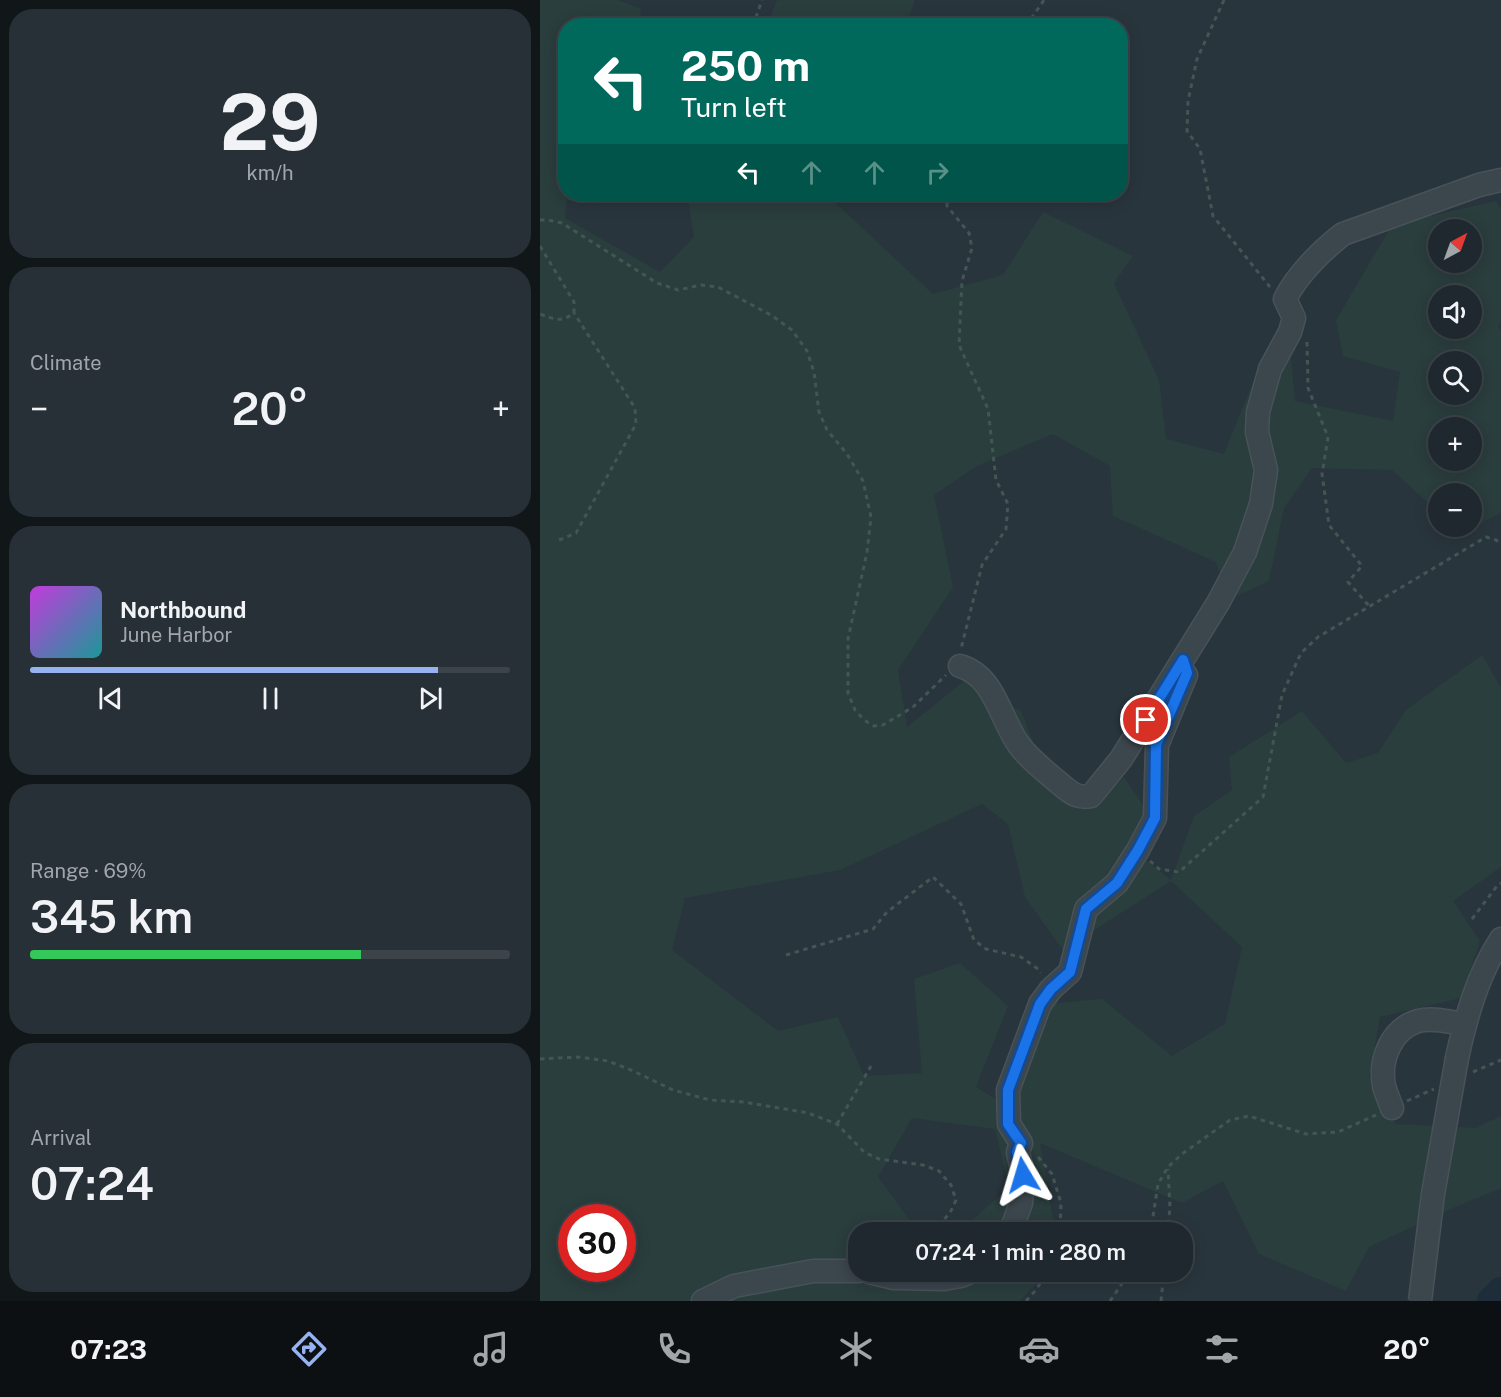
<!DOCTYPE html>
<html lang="en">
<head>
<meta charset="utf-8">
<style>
	:root { --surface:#1f282e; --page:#273036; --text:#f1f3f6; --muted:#a1a6aa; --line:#3c444a; --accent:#95b2f1 }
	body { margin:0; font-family:"Public Sans",sans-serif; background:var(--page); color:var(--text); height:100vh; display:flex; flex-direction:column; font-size:22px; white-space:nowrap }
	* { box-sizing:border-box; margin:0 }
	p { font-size:20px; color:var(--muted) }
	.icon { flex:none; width:33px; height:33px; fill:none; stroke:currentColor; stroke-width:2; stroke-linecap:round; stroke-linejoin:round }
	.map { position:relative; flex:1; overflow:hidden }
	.side { display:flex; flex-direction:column; gap:9px; padding:9px; background:#111619; width:540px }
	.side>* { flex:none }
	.hud { position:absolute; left:18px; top:18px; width:570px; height:183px; border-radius:24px; box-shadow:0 3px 15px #0003,0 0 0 2px var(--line); background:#00695c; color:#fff; overflow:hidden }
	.needle { width:39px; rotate:41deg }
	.controls { position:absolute; left:888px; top:219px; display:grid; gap:12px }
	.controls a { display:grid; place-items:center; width:54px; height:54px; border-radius:50%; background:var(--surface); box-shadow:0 3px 15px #0003,0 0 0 2px var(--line); font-size:30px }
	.speed { position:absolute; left:18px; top:1204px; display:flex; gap:12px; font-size:30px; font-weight:700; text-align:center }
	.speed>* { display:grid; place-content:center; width:78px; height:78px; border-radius:50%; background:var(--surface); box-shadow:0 3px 15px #0003,0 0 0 2px var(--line); line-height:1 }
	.speed .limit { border:9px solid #d22; background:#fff; color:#111 }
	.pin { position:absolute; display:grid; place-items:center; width:51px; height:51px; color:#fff; margin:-26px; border:3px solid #fff; border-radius:50%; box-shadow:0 2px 6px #0007 }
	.me { position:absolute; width:66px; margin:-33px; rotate:353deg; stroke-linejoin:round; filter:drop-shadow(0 0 4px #0008) }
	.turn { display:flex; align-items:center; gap:21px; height:126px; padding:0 24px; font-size:27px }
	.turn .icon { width:78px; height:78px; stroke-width:2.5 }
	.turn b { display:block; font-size:42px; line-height:51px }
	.lanes { display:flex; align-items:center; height:57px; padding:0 24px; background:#0003; justify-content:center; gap:30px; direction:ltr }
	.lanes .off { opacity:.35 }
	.big { font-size:45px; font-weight:600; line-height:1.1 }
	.side .card { flex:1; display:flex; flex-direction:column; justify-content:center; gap:9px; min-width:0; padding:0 21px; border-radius:24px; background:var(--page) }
	.side .dial { align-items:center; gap:0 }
	.dial b { font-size:78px; line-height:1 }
	.song { display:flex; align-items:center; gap:18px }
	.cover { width:72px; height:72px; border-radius:9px; background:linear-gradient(135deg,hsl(290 70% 55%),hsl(180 70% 35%)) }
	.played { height:6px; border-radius:3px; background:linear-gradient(90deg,var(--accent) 85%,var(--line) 85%) }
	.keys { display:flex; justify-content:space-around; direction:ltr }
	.heat { display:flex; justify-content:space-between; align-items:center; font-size:33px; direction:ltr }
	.charge { height:9px; border-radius:4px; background:linear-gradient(90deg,#34c759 69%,var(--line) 0) }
	.trip { position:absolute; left:308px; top:1222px; width:345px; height:60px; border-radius:24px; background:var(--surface); box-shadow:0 3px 15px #0003,0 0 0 2px var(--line); font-weight:600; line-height:60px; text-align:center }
	.menu { display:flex; height:96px; justify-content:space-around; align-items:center; background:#0c1012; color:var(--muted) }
	.menu .icon { width:42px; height:42px }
	.menu .selected { color:var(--accent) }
	.menu b { font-size:27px; color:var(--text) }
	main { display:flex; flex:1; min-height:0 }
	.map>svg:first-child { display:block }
</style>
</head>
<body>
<main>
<section class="side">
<div class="card dial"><b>29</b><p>km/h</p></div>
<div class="card"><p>Climate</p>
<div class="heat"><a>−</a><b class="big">20°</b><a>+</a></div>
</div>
<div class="card">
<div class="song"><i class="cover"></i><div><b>Northbound</b><p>June Harbor</p></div></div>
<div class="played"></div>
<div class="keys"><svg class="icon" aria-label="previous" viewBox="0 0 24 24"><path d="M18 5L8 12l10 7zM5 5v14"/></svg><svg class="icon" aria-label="pause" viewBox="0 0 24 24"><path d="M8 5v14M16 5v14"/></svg><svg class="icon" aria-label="next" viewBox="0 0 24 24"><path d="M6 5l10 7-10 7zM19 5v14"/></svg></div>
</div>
<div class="card"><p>Range · 69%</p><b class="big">345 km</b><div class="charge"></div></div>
<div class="card"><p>Arrival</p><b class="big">07:24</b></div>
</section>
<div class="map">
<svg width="961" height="1301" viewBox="0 0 961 1301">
	<rect width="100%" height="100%" fill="#29353d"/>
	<path fill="#2a3e3d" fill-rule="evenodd" d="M0,0H78L101,9L99,25L26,26V194H27L25,218L120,272L154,237L147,194H286L393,294L463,275L503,212L593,256L574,283L619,380L626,439L684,454L715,377L750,345L755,401L853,421L860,372L803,356L796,320L852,225L956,201L961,210V320L958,327L961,330V512L923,534L915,527L932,526V494H898V512L852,470L772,468L744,508L729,581L688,600L676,562L573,516L570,466L513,434L437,466L394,495L413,587L358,670L367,727L424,681L481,711L507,777L542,809L584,777L608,813L586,845L631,880L654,816L692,790L689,757L762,711L806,763L838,753L866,710L942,655L961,688V867L913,901L940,941L921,998L840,1017L829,1077L856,1124L936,1128L961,1116V1188L913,1208L829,1247L806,1291L719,1254L683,1181L642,1203L500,1143L513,1219L509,1233H418L469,1187L455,1129L372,1118L338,1177L379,1233H318V1272H500L498,1282L479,1301H0ZM898,230H932V262H898ZM898,296H932V328H898ZM898,362H932V394H898ZM898,428H932V460H898ZM442,804L468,824L485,897L523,950L631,881L702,947L685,1024L632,1056L562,999L506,1004L465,1105L436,1087L468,1006L420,963L374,979L382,1073L324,1076L298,1017L238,1031L132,950L145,898L300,870ZM32,1218H82V1269H32Z
		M237,0H375L366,25H227Z"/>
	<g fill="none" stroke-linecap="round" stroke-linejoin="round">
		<path stroke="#1d2e3a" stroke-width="28" d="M951,1301L961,1291"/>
		<defs>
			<path id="minor" d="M420,666C455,676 460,719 479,745C490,760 505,771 519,783C530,792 537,799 551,796L581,759L678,603L705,552L721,504L726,470L717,432L718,412L730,369L750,332L754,318L745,299C757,275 782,250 803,234L939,185L961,180
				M917,1058C926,1017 938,974 961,939
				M852,1108C849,1100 846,1093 844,1086C839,1060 851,1029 878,1021C892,1017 910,1022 925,1024
				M467,1233L473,1225L481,1203L483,1175L478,1152L481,1143L469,1124L468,1090L500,1004L511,989L530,972L546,909L577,883L598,850L615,818L617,745L646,675
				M329,1272L354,1278L404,1279L421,1276L430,1272
				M163,1301L194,1286L273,1271H318"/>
		</defs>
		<use href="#minor" stroke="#485259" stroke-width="25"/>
		<path stroke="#435654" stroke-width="3" stroke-dasharray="4.5 4.5" stroke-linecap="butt" d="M684,0L657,59L648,101L647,131L660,149L673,216L730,287
			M213,26L222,0
			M486,26L504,0
			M407,194V206L429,233L432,248L422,281L419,345L448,409L456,480L468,504L466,529L442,565L421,649
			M0,220H8L22,223L117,283L138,290L161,285L178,287L231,315L252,330L267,351L274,372L279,412L287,430L307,454L323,481L331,517L327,552L308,639V693L315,710L324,720L334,726L343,725L373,707L406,675
			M0,246L34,302V313C21,323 14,319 0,314
			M767,342L768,388L788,437L782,474L789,525L822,566L808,582L830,607
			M19,540L36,533L96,424L95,408L34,313
			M610,861L619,869L639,872L723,797L742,695L761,653L778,637L946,537L956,540L961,544
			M932,919L957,886L961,883
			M246,955L333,929L347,912L393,877L421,904L434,940L446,949L481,957L498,969L501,973
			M0,1059L39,1057L68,1061L91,1070L133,1090L170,1100L204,1102L268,1113L297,1124L324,1152L339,1159L383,1165L399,1171L411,1185L416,1200L410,1213L391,1233
			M933,1072L961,1060
			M867,1101L894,1089
			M297,1124L331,1066
			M498,1157L512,1174L521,1203L520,1233
			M607,1233L612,1223L618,1184L628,1167L642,1154L690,1120L709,1116L766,1134L798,1132L836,1115
			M627,1233L630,1208L628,1169
			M486,1301L496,1290L507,1272
			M570,1301L590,1272
			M621,1301L624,1272"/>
		<use href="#minor" stroke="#3c464d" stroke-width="22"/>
		<defs>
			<path id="minor-bridge" d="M880,1301L893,1194L917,1058"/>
		</defs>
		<use href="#minor-bridge" stroke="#485259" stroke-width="25" stroke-linecap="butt"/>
		<use href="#minor-bridge" stroke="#3c464d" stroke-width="22"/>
	</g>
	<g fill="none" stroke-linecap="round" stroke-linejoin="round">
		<defs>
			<path id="route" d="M483,1175L477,1152L481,1143L468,1124V1090L500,1004L511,989L530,972L546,909L577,883L598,850L615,818L616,745L647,673L643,660L606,720"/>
		</defs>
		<use href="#route" stroke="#114b97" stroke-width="15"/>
		<use href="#route" stroke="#1a73e8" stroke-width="10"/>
	</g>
</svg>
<div class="controls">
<a><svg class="needle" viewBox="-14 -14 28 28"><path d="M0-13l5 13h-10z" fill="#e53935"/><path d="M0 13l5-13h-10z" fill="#a1a6aa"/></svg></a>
<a><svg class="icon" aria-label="sound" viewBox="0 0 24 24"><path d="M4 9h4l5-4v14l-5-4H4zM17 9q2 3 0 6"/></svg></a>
<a><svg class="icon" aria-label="search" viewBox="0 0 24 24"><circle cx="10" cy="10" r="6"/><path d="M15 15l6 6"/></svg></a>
<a>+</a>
<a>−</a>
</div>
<div class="speed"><div class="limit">30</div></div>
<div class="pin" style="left:606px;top:720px;background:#d93025"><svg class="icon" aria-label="arrive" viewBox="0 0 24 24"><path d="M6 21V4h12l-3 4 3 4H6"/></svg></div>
<svg class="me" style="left:483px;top:1175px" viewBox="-20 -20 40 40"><path d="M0-17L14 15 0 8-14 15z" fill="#1a73e8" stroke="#fff" stroke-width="4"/></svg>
<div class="trip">07:24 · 1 min · 280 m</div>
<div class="hud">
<div class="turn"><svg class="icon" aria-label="left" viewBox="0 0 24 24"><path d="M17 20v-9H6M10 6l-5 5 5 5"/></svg><div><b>250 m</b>Turn left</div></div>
<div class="lanes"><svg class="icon" aria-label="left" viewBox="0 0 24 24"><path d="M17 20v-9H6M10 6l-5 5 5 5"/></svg><svg class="icon off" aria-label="ahead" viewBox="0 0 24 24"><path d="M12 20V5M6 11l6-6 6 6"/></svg><svg class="icon off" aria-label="ahead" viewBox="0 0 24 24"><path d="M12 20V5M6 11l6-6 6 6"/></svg><svg class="icon off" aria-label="right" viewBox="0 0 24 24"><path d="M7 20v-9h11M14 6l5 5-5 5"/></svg></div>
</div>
</div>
</main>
<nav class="menu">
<b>07:23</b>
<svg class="icon selected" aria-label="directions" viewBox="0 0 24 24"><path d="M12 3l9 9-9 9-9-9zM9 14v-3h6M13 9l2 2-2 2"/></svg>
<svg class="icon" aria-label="music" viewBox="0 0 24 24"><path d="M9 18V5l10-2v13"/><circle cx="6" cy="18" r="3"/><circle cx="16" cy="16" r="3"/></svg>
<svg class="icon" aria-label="phone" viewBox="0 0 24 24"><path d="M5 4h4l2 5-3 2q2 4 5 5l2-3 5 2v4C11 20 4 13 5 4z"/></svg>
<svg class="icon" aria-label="climate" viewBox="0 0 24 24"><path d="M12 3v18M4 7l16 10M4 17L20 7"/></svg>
<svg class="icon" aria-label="car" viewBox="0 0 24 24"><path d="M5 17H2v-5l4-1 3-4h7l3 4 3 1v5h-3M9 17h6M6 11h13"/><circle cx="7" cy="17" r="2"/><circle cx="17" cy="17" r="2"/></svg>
<svg class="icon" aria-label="filters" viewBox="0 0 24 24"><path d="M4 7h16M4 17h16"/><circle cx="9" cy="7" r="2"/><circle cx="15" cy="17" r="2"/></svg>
<b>20°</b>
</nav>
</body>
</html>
